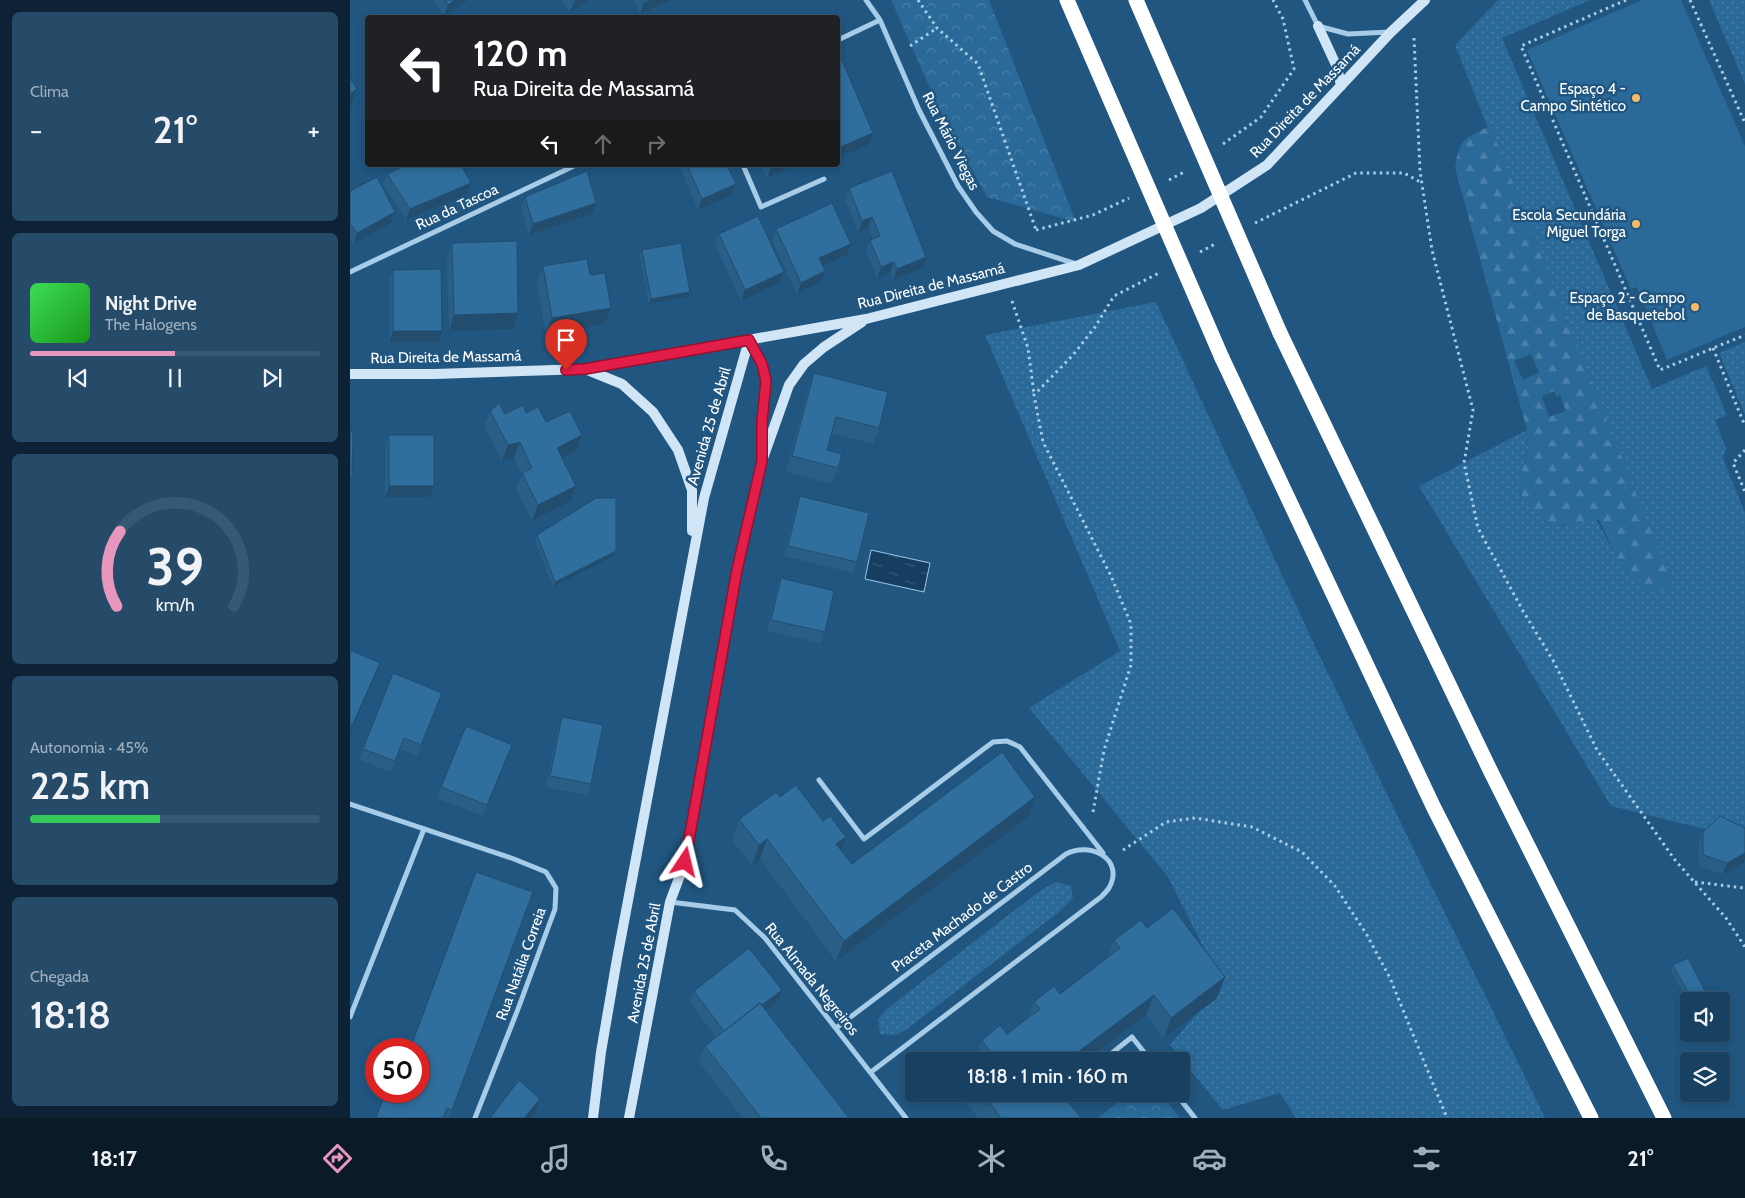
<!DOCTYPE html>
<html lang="pt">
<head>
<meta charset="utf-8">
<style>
	:root { --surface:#184060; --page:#254b69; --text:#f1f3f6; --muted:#9fafbd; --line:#365975; --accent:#e797bd }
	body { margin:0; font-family:Cabin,sans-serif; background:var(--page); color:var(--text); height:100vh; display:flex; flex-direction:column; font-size:19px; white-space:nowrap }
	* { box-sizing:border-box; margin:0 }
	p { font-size:16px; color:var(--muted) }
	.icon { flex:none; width:28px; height:28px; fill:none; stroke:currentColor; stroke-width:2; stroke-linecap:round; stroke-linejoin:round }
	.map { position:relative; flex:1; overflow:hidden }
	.side { display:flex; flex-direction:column; gap:12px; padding:12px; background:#0d2335; width:350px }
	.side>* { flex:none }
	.hud { position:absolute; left:15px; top:15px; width:475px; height:152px; border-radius:5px; box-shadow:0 2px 8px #0003,0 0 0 1px var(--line); background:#202124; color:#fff; overflow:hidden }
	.tools { position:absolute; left:1330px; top:992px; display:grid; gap:10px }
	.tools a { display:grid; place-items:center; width:50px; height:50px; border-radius:5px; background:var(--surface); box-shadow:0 2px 8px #0003,0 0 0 1px var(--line); font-size:25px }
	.speed { position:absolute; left:15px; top:1038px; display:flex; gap:10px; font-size:25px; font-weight:700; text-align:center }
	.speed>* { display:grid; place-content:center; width:65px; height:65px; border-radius:50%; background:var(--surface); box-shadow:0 2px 8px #0003,0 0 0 1px var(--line); line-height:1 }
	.speed .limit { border:8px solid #d22; background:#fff; color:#111 }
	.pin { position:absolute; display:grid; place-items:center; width:42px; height:42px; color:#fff; margin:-51px -21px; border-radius:50% 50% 50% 0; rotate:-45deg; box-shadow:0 0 5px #0007 }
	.pin .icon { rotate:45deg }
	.me { position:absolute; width:55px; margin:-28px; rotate:10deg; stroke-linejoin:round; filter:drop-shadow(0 0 4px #0008) }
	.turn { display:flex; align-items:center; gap:18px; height:105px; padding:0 25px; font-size:22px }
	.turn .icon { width:65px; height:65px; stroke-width:2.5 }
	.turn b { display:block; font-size:35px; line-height:42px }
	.lanes { display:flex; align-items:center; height:48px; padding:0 25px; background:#0003; justify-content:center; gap:25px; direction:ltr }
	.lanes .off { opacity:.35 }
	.big { font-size:38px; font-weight:600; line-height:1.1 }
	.side .card { flex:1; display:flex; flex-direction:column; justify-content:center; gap:8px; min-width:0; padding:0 18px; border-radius:8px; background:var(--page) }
	.side .dial { align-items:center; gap:0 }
	.dial svg { height:130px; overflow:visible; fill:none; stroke:var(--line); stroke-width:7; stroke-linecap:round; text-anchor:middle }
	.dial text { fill:var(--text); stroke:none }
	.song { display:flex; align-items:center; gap:15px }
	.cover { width:60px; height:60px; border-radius:8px; background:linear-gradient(135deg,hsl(130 70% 55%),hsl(120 70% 35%)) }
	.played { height:5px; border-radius:2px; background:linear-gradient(90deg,var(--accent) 50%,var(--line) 50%) }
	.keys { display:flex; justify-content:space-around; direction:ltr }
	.heat { display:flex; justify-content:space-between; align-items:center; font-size:28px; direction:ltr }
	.charge { height:8px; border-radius:4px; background:linear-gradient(90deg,#34c759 45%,var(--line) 0) }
	.trip { position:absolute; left:555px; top:1052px; width:285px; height:50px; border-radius:5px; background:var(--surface); box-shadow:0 2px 8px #0003,0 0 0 1px var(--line); font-weight:600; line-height:50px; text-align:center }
	.menu { display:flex; height:80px; justify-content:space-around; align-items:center; background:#0a1a26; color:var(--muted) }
	.menu .icon { width:35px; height:35px }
	.menu .active { color:var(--accent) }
	.menu b { font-size:22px; color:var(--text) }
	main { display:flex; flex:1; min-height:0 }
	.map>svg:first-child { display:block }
</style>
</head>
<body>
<main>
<section class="side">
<div class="card"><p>Clima</p>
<div class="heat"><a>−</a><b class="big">21°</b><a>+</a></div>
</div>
<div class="card">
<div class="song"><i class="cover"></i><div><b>Night Drive</b><p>The Halogens</p></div></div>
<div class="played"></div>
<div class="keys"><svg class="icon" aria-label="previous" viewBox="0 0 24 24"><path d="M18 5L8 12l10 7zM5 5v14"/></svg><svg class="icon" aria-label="pause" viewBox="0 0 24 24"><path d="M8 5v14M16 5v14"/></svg><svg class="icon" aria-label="next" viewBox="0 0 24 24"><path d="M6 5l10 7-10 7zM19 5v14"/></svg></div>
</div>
<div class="card dial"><svg viewBox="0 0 100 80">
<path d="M14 69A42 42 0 1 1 86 69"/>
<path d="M14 69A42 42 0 0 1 16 23" stroke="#e797bd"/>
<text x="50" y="56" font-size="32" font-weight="700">39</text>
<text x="50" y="72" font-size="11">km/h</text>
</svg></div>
<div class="card"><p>Autonomia · 45%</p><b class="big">225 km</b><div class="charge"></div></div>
<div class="card"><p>Chegada</p><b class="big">18:18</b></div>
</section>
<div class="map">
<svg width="1395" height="1118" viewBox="0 0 1395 1118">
	<defs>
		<pattern id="grass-dots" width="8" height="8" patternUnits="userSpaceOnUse" patternTransform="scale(1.25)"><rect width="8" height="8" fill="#2a6998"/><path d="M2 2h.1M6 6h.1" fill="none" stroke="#4a80a7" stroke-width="1.8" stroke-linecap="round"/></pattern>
		<pattern id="forest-firs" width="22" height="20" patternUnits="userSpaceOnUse" patternTransform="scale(1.25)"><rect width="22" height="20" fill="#2a6998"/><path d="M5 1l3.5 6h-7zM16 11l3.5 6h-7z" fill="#4a80a7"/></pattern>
		<pattern id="park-crowns" width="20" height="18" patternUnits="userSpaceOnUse" patternTransform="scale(1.25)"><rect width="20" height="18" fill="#2a6998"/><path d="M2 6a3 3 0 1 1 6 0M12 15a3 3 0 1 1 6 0" fill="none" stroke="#4a80a7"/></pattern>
		<pattern id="water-ripples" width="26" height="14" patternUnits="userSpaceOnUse" patternTransform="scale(1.25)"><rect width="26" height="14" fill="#163e60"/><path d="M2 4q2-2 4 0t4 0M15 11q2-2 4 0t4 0" fill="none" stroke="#395b78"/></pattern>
	</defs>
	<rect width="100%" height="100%" fill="#205680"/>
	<path fill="url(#grass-dots)" d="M1148,0H1240L1152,38L1302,389L1356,366L1377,415L1365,420L1376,448L1373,458L1395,513V839L1261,806L1069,486L1177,430L1178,449L1169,484L1170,494L1213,526L1246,519L1266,556L1321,587L1105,45Z
		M1359,0H1395V84Z
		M806,302L969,655L1195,1118H946L930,1093L873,1110L820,1045L872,984L818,877L679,708L770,651L635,335Z
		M1395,342V415L1369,353Z
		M706,882L721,886L723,898L709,912L557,1029L546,1035L530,1034L528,1019L538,1008L691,890Z"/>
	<path fill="url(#forest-firs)" fill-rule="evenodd" d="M1140,126L1323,587L1306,593L1297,591L1266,556L1250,521L1246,519C1211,527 1203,533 1178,503C1173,497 1168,492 1169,483C1170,472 1177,461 1178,449C1179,443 1177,436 1177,430L1105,168C1110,138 1113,139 1140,126ZM1181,354L1189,373L1173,380L1164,361ZM1204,391L1207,397L1210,395L1216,411L1199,417L1192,396Z"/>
	<path fill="url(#park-crowns)" d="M541,0H639L726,222L637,197L592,115Z
		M779,1094H811L830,1118H748Z"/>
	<path fill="#2a6998" d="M1292,0H1331L1395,146V327L1317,360L1287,287L1281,289L1177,50Z"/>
	<path fill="url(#water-ripples)" stroke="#9ac8e9" d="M521,550L580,563L574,592L515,579Z"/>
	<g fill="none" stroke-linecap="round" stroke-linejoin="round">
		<path stroke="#a6cce8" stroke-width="3" stroke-dasharray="2.5 4" stroke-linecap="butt" d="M568,0L587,28L628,64L686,230
			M1276,0L1171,46L1310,370L1395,335
			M1340,0L1395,123
			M1064,38L1070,171L1082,250L1123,410L1114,463L1128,528L1173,611L1204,662L1247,750L1325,860L1376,918L1395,947
			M560,46L587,28
			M873,144L911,117L944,69L933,19L923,0
			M819,180L836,171
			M905,223L1006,173H1054L1072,183
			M686,230L743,215L779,198
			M850,252L867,243
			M662,301L678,348L684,394
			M1363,348L1395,426
			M1395,450L1383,463L1395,492
			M743,812L754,750L781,665V624L761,576L693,442L684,395L723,355L745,327L764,296L811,272
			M773,850L816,822L845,818L902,827L952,852L985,886L1017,935L1040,978L1097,1118
			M1345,882L1395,888"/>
		<path stroke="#a6cce8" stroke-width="5" d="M516,0L530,20L569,110L608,186L626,212L643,231L665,244L726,264
			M955,0L968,26L998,34L1040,32
			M488,40L530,20
			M393,165L411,207L474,179
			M0,272L226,165
			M469,780L514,839L643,742L657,741L670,747L753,853
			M0,804L164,859L196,872L206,888L205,909L168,1009L125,1118
			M320,902L385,910L415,938L556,1118
			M0,1017L74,829
			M486,1028L716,854C740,841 775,859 759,888C757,891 754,894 751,897L521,1072
			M752,1061L782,1037L801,1061
			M826,1094L845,1118"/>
		<path stroke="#d0e5f6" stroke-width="10" d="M968,26L987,67L991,86
			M399,340L412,364L416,381L412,421V453
			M235,369L272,384L303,412L328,450L342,490V531
			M0,374H85L235,369L516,319L729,265L851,208L917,165L1041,32L1075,0
			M243,1118L251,1052L267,959L354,498L399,340
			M279,1118L320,902L335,862L387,570L412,461L439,385L454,364L474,347L512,322"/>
		<path stroke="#fff" stroke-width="15" d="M930,333L1140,770L1314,1118
			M872,358L1084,808L1241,1118"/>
		<path stroke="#fff" stroke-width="15" d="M717,0L872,358
			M786,0L930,333"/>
	</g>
	<path fill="#295f87" d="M84,0H118L94,16Z
		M211,0H239L220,13Z
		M284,0H322L290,14Z
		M329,165H377L386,184L382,195L348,210Z
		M411,165H444L417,178Z
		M37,174L121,183L117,194L56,220L33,185Z
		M499,188L576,257L573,268L543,280L540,273L527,278L516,251L520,240L523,239L518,228L508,232L495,199Z
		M0,191L41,223L3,244L0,240Z
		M175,197L242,214L179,235L171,208Z
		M426,229L501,244L497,255L472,266L475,271L471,282L447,294L422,240Z
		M369,234L434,272L430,283L391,301L365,245Z
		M102,243L168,313L163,329L99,331L97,259Z
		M292,250L340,292L338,297L299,304L290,256Z
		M193,266L240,275L261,308L255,324L196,334L187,282Z
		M43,270L88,342H39V281Z
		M464,373L529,428L523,444L481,433L477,450L488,468L482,484L436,472L458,389Z
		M140,411L155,414L176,413L196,422L232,435L226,451L212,458L220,502L182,521L166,489L172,474L164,458L152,461L134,427Z
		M39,435L84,486L80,497H35V446Z
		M450,496L507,562L503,573L434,556L446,507Z
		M187,535L266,551L264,556L203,587L185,541Z
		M431,578L475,632L471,643L417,631L427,589Z
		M92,693L67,756L50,749L41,772L9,760L13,749Z
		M212,717L241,784L237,795L196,787L208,728Z
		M162,745L133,816L87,798L91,787Z
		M430,797L473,821L496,837L491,850L502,864L685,797L678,817L486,961L410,859L402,866L382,840L389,819Z
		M1395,831V859L1394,863L1373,874L1349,866V843L1353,832Z
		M183,892L99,1118H26L69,1091Z
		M797,928L867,998L814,1038L796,1015L735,1061H624L632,1040L657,1034L678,1018L684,1002L710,994L757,958L764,940Z
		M1323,965L1360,1001H1342L1341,999L1338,1002L1321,971Z
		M344,991L428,1001L416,1010L499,1118H393L349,1062L355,1046L366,1037L340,1002Z
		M610,1094H712L731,1118H628Z"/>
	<path fill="#224d6e" d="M105,0H118L94,16L98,5Z
		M226,0H239L220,13L224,2Z
		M300,0H322L290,14L294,3Z
		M7,89L1,105L0,106V94Z
		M523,133L519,144L488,158V148Z
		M425,165H444L417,178L421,167Z
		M121,183L117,194L56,220L60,209Z
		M386,184L382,195L348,210L352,199Z
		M246,203L242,214L179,235L183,224Z
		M45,212L41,223L3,244L7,233Z
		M522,217L518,228L508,232L512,221Z
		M501,244L497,255L465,269L469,258Z
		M576,257L573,268L543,280L547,269Z
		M544,262L540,273L527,278L531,267Z
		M475,271L471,282L447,294L451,283Z
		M434,272L430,283L391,301L395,290Z
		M340,292L338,297L299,304L301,299Z
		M261,308L255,324L196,334L202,318Z
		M168,313L163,329L99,331L104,315Z
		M43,331H92L88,342H39Z
		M232,435L226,451L201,464L207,448Z
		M170,442L164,458L152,461L158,445Z
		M39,486H84L80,497H35Z
		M226,486L220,502L182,521L188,505Z
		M266,551L264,556L203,587L205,582Z
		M30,663L26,674L0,733L2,726Z
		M162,745L158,756L133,816L137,805Z
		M685,797L678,817L486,961L494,941Z
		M496,837L488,858L486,844Z
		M417,839L410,859L402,866L409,845Z
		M1395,853V859L1394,863L1373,874L1377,863Z
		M875,977L867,998L814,1038L821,1018Z
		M432,990L428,1001L372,1044L376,1033Z
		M1343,994L1341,999L1338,1002L1340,996Z
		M804,995L796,1015L735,1061H716Z
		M190,1099L184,1115L181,1118H174Z"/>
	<path fill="#306e9d" stroke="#224d6e" d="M95,0H105L98,5Z
		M293,0H300L294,3Z
		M490,56L523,133L488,148V57Z
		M0,78L7,89L0,94Z
		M57,165H111L121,183L60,209L37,174Z
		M337,165H377L386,184L352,199Z
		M237,171L246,203L183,224L175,197Z
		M542,171L576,257L547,269L544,262L531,267L520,240L530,236L522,217L512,221L499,188Z
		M27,177L45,212L7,233L0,223V191Z
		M482,203L501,244L469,258L475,271L451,283L426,229Z
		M408,216L434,272L395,290L369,234Z
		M167,241L168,313L104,315L102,243Z
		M331,243L340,292L301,299L292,250Z
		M237,259L240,275L255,273L261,308L202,318L193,266Z
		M91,269L92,331H43V270Z
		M464,373L538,392L529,428L486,417L477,450L492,454L488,468L442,456Z
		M149,403L155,414L173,405L176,413L188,407L196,422L220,411L232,435L207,448L226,486L188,505L172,473L182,468L170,442L158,445L140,411Z
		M0,432H3L2,479H0Z
		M39,435H84V486H39Z
		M450,496L519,513L507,562L438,546Z
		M246,498H266V551L205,582L187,535Z
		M431,578L484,591L475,632L421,620Z
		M0,650L30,663L2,726L0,725Z
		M43,673L92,693L71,745L54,738L45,761L13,749Z
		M212,717L253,725L241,784L200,776Z
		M116,726L162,745L137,805L91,787Z
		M652,752L685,797L494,941L417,839L409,845L389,819L426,792L430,797L446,785L473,821L480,816L496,837L486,844L502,864Z
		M1370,816L1395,828V853L1377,863L1353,855V832Z
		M126,872L183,892L102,1110L97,1108L93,1118H26L36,1091H69V1049H60Z
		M823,908L875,977L821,1018L804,995L716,1061H634L642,1055L632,1040L650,1025L657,1034L690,1009L684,1002L704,986L710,994L770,948L764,940L791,920L797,928Z
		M399,948L432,990L412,1005L410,1003L374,1031L344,991Z
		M1338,958L1360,1001H1347L1343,994L1340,996L1323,965Z
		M410,1003L499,1118H411L355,1046Z
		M169,1080L190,1099L174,1118H140Z
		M633,1094H712L731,1118H651Z"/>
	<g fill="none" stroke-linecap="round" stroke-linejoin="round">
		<defs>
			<path id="route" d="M216,370L235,369L399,340L412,364L416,381L412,421V461L387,570L335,862"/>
		</defs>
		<use href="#route" stroke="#92132f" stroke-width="12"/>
		<use href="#route" stroke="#e11d48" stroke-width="9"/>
	</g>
	<g fill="#f5bb67" stroke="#205680" stroke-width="2">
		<circle cx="1286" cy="98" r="5"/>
		<circle cx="1286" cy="224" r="5"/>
		<circle cx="1345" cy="307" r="5"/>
	</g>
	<g text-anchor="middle" stroke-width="5" stroke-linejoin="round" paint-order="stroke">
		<g font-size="15" fill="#fff" stroke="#205680" text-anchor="end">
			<text x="1276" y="94">Espaço 4 -<tspan x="1276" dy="17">Campo Sintético</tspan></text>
			<text x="1276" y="220">Escola Secundária<tspan x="1276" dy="17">Miguel Torga</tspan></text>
			<text x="1335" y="303">Espaço 2 - Campo<tspan x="1335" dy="17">de Basquetebol</tspan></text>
		</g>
		<g font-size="15" fill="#fff" stroke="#205680">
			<text transform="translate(955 101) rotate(-46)" y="5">Rua Direita de Massamá</text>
			<text transform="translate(601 141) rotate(63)" y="5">Rua Mário Viegas</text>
			<text transform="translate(107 207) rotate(-25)" y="5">Rua da Tascoa</text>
			<text transform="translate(581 286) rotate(-14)" y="5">Rua Direita de Massamá</text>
			<text transform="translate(96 357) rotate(-1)" y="5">Rua Direita de Massamá</text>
			<text transform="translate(359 426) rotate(-74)" y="5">Avenida 25 de Abril</text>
			<text transform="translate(612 917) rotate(-37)" y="5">Praceta Machado de Castro</text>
			<text transform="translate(294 963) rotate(-79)" y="5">Avenida 25 de Abril</text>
			<text transform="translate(171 964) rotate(-70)" y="5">Rua Natália Correia</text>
			<text transform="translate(462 979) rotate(51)" y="5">Rua Almada Negreiros</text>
		</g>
	</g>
</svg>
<div class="tools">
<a><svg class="icon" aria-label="sound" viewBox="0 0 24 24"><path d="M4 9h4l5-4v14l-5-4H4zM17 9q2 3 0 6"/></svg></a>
<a><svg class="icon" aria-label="layers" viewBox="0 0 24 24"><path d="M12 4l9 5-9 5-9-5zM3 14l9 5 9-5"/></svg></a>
</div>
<div class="speed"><div class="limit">50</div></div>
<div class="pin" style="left:216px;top:370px;background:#d93025"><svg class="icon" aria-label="arrive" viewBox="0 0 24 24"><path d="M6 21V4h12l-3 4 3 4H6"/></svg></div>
<svg class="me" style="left:335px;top:862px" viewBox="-20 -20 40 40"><path d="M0-17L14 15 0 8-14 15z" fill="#e11d48" stroke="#fff" stroke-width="4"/></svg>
<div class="trip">18:18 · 1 min · 160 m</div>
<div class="hud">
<div class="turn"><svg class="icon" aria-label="left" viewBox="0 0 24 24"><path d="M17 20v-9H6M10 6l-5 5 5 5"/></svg><div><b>120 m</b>Rua Direita de Massamá</div></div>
<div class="lanes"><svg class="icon" aria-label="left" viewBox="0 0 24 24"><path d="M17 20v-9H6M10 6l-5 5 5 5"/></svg><svg class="icon off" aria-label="ahead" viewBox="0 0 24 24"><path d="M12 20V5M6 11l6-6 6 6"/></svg><svg class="icon off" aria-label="right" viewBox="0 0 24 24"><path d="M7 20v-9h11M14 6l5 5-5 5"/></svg></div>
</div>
</div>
</main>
<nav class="menu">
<b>18:17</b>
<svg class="icon active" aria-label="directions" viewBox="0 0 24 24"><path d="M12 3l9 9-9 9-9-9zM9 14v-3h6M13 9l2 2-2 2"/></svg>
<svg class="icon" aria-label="music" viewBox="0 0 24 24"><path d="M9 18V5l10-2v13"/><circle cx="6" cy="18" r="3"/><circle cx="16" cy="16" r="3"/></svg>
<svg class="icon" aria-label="phone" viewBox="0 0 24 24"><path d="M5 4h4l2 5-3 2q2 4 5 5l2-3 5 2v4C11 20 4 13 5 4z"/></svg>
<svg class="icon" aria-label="climate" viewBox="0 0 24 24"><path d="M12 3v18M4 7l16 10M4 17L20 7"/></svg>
<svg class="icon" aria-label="car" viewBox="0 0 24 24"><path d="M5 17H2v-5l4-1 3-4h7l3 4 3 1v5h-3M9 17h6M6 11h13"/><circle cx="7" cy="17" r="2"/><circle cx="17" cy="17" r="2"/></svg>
<svg class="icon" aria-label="filters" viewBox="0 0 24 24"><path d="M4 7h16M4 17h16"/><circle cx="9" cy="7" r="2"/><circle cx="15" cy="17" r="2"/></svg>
<b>21°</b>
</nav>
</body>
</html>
